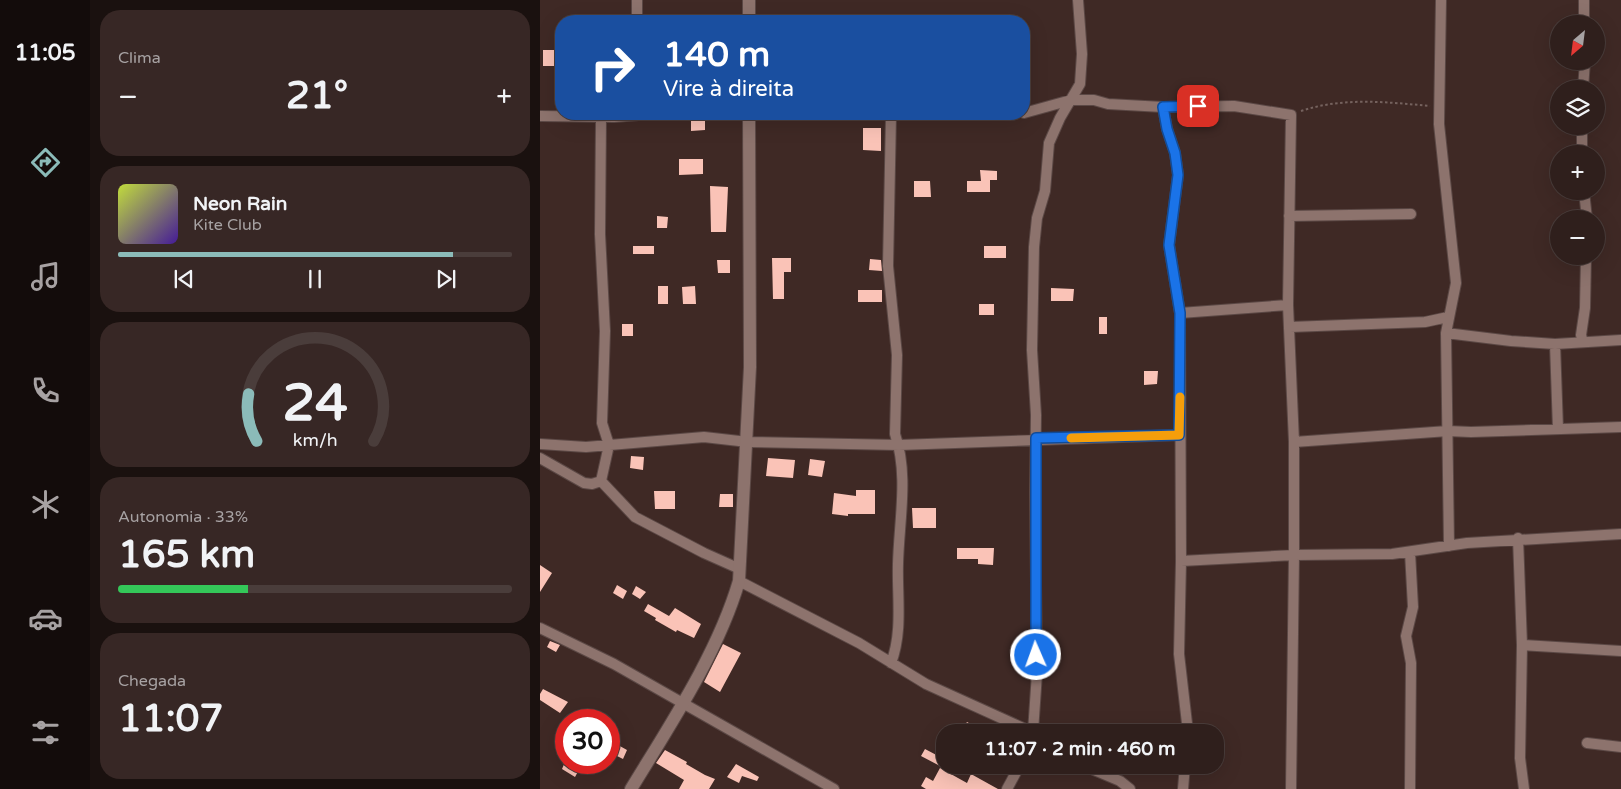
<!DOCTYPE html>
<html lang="pt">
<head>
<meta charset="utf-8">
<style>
	:root { --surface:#2f1f1c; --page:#372725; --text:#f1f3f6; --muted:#a7a2a3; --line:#4a3d3b; --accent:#8bbbb9 }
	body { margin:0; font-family:"Varela Round",sans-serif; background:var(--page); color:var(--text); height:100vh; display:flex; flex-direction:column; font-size:19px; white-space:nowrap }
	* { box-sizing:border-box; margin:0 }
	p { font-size:16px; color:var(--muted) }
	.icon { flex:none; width:28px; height:28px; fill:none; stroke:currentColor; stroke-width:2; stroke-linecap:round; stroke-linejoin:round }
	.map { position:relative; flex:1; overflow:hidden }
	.panel { display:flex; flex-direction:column; gap:10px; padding:10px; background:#1a110f; width:450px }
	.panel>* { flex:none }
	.top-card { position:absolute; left:15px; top:15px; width:475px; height:105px; border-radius:20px; box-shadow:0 5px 20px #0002,0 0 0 1px var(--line); background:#1a4fa0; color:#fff; overflow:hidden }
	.needle { width:32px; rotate:208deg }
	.fabs { position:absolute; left:1010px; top:15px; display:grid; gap:10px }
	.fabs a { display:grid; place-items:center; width:55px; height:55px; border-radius:50%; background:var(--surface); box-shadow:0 5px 20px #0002,0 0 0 1px var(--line); font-size:25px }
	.speed { position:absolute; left:15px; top:709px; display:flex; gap:10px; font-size:25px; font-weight:700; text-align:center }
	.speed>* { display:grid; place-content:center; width:65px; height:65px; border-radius:50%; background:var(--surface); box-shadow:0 5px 20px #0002,0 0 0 1px var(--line); line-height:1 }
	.speed .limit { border:8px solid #d22; background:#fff; color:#111 }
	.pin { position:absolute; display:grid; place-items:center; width:42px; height:42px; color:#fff; margin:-21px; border-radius:10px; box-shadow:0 2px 8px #0006 }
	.me { position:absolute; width:55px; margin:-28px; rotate:358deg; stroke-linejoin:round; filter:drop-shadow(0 0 4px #0008) }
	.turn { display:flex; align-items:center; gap:18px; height:105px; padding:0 25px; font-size:22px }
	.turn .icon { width:65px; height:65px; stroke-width:2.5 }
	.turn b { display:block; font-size:35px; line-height:42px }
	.big { font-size:38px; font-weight:800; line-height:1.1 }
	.panel .card { flex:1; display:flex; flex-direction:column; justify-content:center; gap:8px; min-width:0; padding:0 18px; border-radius:20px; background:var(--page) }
	.panel .dial { align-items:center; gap:0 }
	.dial svg { height:130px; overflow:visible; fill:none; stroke:var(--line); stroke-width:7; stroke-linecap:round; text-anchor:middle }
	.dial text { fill:var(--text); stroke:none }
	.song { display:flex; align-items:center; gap:15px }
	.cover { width:60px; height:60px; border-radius:8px; background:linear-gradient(135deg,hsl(70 70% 55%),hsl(260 70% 35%)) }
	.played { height:5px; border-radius:2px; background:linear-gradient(90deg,var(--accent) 85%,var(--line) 85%) }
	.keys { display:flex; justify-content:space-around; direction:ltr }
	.heat { display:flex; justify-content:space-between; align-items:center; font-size:28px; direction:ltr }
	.charge { height:8px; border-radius:4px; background:linear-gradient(90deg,#34c759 33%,var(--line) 0) }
	.trip { position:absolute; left:396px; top:724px; width:288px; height:50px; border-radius:20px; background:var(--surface); box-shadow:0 5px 20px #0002,0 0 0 1px var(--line); font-weight:800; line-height:50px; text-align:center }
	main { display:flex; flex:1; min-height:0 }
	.tab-bar { display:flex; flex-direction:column; width:90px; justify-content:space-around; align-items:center; background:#130c0b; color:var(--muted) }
	.tab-bar .icon { width:35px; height:35px }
	.tab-bar .on { color:var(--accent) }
	.tab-bar b { font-size:22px; color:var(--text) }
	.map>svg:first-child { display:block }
</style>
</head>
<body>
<main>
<nav class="tab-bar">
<b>11:05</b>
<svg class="icon on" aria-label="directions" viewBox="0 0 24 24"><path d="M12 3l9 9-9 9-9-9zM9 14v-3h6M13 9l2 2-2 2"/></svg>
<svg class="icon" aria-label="music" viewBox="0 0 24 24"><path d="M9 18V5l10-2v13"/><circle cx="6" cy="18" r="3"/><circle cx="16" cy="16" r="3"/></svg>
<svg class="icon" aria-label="phone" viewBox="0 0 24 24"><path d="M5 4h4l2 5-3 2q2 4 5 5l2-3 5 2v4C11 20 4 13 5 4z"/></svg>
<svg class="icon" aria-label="climate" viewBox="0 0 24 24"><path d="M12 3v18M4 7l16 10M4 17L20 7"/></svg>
<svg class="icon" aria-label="car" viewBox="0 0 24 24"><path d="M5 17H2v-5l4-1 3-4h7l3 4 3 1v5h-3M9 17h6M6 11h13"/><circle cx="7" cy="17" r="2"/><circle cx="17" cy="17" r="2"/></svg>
<svg class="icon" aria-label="filters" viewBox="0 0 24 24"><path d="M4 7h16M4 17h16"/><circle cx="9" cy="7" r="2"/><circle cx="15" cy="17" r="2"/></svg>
</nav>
<section class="panel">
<div class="card"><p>Clima</p>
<div class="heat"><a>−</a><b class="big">21°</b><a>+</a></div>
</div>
<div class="card">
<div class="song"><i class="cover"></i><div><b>Neon Rain</b><p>Kite Club</p></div></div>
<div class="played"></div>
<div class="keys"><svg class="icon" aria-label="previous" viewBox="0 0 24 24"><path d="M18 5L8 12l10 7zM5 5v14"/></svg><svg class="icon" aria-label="pause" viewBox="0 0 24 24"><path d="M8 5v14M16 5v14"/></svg><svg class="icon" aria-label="next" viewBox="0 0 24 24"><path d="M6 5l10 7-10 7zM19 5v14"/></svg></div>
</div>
<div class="card dial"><svg viewBox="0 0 100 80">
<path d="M14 69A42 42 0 1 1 86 69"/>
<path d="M14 69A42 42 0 0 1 9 40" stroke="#8bbbb9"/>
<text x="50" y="56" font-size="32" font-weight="700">24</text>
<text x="50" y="72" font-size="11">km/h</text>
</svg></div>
<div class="card"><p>Autonomia · 33%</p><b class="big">165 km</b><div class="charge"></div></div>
<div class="card"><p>Chegada</p><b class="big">11:07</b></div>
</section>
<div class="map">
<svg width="1081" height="789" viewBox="0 0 1081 789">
	<rect width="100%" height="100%" fill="#3f2925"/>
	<path fill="#fac3b7" d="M3,50H21V66H3Z
		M151,121H165V130L151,131Z
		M323,128H341V151L323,150Z
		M139,159H163V174L139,175Z
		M440,170L457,171V180H450V192H427V181H441Z
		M374,181H390L391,197H374Z
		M170,186L188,187L186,232H171Z
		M117,216L128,217L127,228H117Z
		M93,246H114V254H93Z
		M444,246H466V258H444Z
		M232,258H251V272H244V299H233Z
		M330,259L341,260L342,271L329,270Z
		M177,260H190V273H178Z
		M118,286H128V304H118Z
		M155,286L156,304H143L142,287Z
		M511,288L534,289L533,301H511Z
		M318,290H342V302H318Z
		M439,304H454V315H439Z
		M559,317H567V334H559Z
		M82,324H93V336H82Z
		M604,371H618L617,384L604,385Z
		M91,456L104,457L103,470L90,468Z
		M228,458L255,460L253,478L226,476Z
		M270,459L285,461L282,477L268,475Z
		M316,490H335V514H308V516L292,514L294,493L316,496Z
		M114,491H135V509H115Z
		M180,494H193V507H179Z
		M372,508H396V528H373Z
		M417,548H454L453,565L438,564V559H417Z
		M0,565L12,573L0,592Z
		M77,585L87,591L83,599L73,593Z
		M96,586L106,592L100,599L92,594Z
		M108,604L129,616L135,608L161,624L154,638L137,630L136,632L115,620L116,618L104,611Z
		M10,641L20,645L16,652L7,647Z
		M183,644L201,653L180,692L164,682Z
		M3,689L28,702L20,713L0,700V694Z
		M427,722L434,726L431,732H421Z
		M69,740L87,750L83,759L69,752Z
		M385,749L404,759L400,766L381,756Z
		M125,750L147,762L146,764L165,775L175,779L169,789H139L144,780L116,763Z
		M25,762H33L41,766L35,777L22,769Z
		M196,764L219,777L217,781L202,776L199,783L187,777Z
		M400,768L427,783L431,774L458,789H386L381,786L386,777L393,781Z"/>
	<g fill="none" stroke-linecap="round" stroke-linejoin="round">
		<defs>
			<path id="street" d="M901,0L899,124L916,283L906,333L909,546
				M97,21V0
				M1044,24V0
				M1043,89L1045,61
				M623,107L627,129L635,153L638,175L629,245L640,313L641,561L639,654L648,732
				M484,113L531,100H554L568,104L623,107L694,106L751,115L748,305L754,442V555L751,789
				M326,114H374
				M376,114H474
				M351,115L348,266L357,355L355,434C369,475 359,521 358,564C357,596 363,632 351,663
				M0,116L74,117L111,114
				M61,117L60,234L65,331L62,423L69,445L61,481
				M1042,126V154
				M1044,191L1047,219
				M749,216L871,214
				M640,313L748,305
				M750,327L885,322L908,317
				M906,333L971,341L1015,344L1081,340
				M1043,342L1041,335L1045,308L1046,256
				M1015,344L1018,429
				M754,442L908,431L931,432L1081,427
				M0,444L46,447L164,437L208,442L359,445L639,435
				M0,458L44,483L52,484L61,481
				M61,481L95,517L164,553L200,569
				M978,538L982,645L980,758L984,789
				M641,561L754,555L852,554L927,543L1081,534
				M199,581L319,643L386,684L492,732
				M0,628L74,664L294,789
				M982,645L1081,651
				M493,732L497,673L495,492L496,415L492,350L494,247L497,218L505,191L509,143L520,118L540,84L542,54L538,0
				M1047,743L1081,747
				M542,765L580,781L590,789
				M467,789L480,765
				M643,789L645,765
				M870,789L871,663L866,636L873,607L870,552"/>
			<path id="secondary" d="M209,21V0
				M91,789C130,725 178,653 199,581L210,367L209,114"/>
		</defs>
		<use href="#street" stroke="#5b4845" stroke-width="12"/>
		<use href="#secondary" stroke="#5b4845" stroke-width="14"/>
		<path stroke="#75625e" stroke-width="2" stroke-dasharray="2.5 2.5" stroke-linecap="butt" d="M761,111C803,97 846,102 890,106"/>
		<use href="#street" stroke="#8d736d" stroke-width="10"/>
		<use href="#secondary" stroke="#8d736d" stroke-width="12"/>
	</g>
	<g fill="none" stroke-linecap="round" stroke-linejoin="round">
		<defs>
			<path id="route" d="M496,655V438L639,435L640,313L629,245L638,175L635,153L627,129L623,107L658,106"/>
		</defs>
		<use href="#route" stroke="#114b97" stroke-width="12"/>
		<use href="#route" stroke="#1a73e8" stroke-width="9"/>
		<path stroke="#f59e0b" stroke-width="9" d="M531,438L639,435L640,397"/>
	</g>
</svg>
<div class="fabs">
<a><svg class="needle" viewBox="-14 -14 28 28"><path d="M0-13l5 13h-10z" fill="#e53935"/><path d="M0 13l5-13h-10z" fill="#a7a2a3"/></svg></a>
<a><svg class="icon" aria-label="layers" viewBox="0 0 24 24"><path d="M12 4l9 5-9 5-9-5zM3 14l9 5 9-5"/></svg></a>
<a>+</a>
<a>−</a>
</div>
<div class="speed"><div class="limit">30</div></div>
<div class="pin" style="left:658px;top:106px;background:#d93025"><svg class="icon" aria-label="arrive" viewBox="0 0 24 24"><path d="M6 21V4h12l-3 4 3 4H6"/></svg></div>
<svg class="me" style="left:496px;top:655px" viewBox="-20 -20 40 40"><circle r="17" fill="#1a73e8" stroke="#fff" stroke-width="3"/><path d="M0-11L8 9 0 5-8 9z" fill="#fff"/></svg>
<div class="trip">11:07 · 2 min · 460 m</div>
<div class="top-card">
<div class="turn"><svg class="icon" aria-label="right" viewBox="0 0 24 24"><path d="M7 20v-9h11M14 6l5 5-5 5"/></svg><div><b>140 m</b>Vire à direita</div></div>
</div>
</div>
</main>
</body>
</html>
